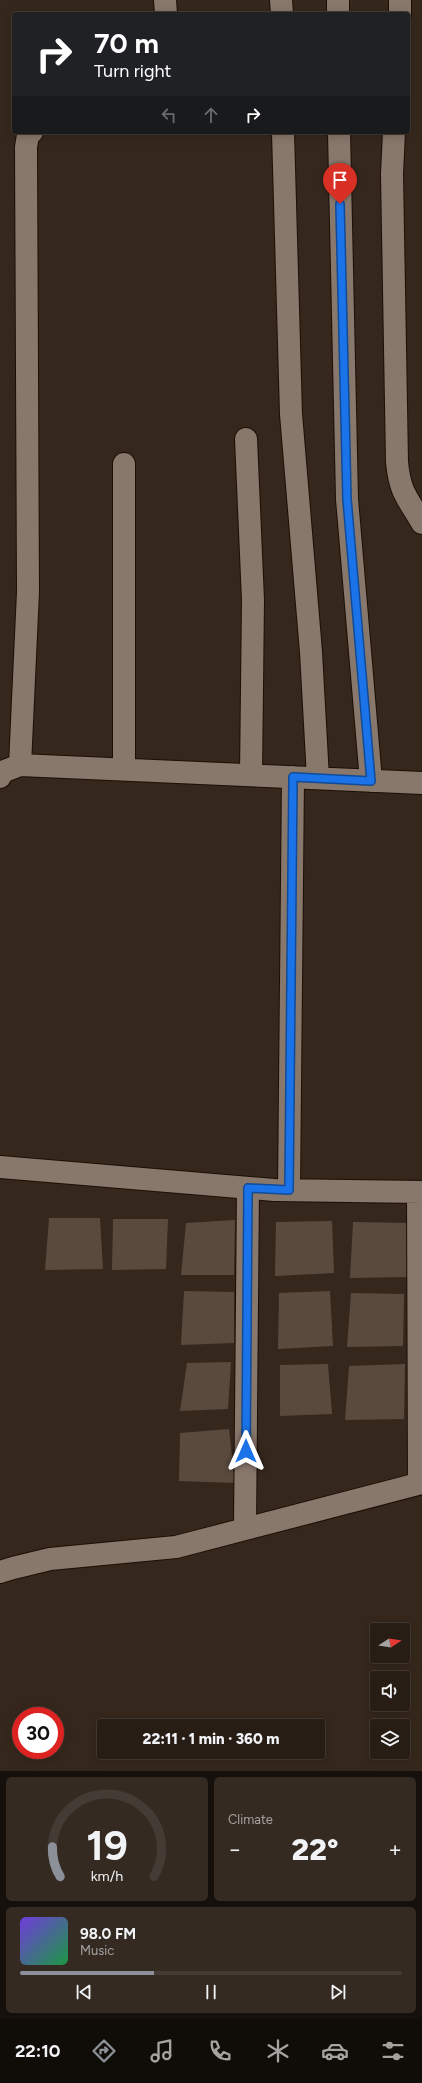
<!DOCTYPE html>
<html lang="en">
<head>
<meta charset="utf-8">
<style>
	:root { --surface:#281d15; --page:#342a22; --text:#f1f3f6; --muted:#a5a2a0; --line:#443b34; --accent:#8c9099 }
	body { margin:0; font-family:Figtree,sans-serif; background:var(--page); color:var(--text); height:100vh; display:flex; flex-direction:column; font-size:15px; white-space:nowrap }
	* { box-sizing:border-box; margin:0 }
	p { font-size:13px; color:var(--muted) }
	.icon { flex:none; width:22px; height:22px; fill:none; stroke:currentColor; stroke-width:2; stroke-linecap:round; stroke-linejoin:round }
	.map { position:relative; height:1771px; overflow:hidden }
	.details { display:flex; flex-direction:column; gap:6px; padding:6px; background:#16100c; flex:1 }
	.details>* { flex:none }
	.top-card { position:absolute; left:12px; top:12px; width:398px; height:122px; border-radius:4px; box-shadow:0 2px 10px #0003,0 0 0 1px var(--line); background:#202124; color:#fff; overflow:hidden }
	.needle { width:26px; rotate:78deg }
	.buttons { position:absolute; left:370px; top:1623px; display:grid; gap:8px }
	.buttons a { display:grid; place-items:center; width:40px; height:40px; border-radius:4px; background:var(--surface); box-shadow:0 2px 10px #0003,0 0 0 1px var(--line); font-size:20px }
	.speed { position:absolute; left:12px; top:1707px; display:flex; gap:8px; font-size:20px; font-weight:700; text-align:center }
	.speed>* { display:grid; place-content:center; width:52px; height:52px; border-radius:50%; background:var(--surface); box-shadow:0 2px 10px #0003,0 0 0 1px var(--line); line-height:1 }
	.speed .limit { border:6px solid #d22; background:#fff; color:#111 }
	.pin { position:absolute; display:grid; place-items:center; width:34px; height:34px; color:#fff; margin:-41px -17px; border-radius:50% 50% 50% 0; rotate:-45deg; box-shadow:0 0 4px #0007 }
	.pin .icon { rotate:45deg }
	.me { position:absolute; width:44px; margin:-22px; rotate:0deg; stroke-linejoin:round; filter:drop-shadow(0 0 3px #0008) }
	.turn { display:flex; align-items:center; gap:14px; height:84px; padding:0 16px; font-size:18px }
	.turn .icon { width:52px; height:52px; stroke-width:2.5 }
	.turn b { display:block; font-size:28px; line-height:34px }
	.lanes { display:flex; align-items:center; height:38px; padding:0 16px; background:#0003; justify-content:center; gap:20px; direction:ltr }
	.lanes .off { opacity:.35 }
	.big { font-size:30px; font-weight:800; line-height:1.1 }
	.details .tile { flex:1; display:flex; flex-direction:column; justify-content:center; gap:6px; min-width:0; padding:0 14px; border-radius:6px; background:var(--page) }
	.details .dial { align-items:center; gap:0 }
	.dial svg { height:104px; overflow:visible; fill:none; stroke:var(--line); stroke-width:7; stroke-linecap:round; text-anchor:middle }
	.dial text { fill:var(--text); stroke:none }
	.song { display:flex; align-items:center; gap:12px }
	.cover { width:48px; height:48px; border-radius:6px; background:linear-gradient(135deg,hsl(260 70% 55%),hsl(140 70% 35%)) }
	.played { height:4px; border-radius:2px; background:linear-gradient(90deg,var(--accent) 35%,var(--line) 35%) }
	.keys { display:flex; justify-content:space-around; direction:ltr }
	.heat { display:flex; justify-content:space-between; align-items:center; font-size:22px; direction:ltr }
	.details .tiles { flex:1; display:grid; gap:6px; grid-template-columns:1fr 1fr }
	.tile:last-child { grid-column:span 2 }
	.trip { position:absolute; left:97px; top:1719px; width:228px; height:40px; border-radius:4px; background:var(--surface); box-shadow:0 2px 10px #0003,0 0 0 1px var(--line); font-weight:800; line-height:40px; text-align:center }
	.dock { display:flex; height:64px; justify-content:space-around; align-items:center; background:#100c08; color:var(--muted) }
	.dock .icon { width:28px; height:28px }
	.dock .current { color:var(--accent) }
	.dock b { font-size:18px; color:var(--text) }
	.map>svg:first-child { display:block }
</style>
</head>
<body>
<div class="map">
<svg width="422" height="1771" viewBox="0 0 422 1771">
	<rect width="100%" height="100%" fill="#35271c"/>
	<path fill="#5a4a3e" d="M49,1218H100L103,1269L45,1270Z
		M113,1219H168L166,1269L112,1270Z
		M235,1220L234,1275H181L186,1223Z
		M332,1221L334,1273L275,1276L276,1222Z
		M353,1222L408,1223L407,1277L350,1278Z
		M184,1291L234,1292V1343L181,1345Z
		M330,1291L333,1346L278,1349L279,1293Z
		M351,1293L404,1294L403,1346L347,1347Z
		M231,1362L228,1409L180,1411L187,1363Z
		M328,1364L332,1414L280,1416V1365Z
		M405,1364L404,1419L345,1420L349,1366Z
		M229,1429L235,1483L179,1481L180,1433Z"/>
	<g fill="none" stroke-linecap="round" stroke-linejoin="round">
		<defs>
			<path id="minor" d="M165,0L166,14
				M281,0L282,14
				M338,0V14
				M400,14V0
				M283,132L291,414L311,652L318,778
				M339,132L347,499L371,781
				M394,132L392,174L397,462C400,493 407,497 422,523
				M246,439L253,600L251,775
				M124,464V769
				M20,765L28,592L26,147L28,135L32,132
				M0,777L2,772L20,765L422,783
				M0,1167L274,1190L422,1192
				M289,1190L293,777
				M418,1192L419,1483
				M245,1529L248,1188
				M0,1572L13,1568L50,1559L176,1547L422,1483"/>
		</defs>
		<use href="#minor" stroke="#1c0f06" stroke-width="24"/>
		<use href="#minor" stroke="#88776b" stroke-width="22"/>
	</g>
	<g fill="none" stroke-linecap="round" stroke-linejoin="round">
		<defs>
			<path id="route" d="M246,1451L248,1188L289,1190L293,777L371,781L347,499L340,204"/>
		</defs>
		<use href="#route" stroke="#114b97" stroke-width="10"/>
		<use href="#route" stroke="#1a73e8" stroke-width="7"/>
	</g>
</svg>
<div class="buttons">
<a><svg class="needle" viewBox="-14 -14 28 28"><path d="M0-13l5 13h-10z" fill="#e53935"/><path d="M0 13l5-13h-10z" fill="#a5a2a0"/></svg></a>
<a><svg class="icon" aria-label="sound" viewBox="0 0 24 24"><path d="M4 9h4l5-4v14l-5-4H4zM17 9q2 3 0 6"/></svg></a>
<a><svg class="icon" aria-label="layers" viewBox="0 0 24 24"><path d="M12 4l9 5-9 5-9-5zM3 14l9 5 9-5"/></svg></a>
</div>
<div class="speed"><div class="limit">30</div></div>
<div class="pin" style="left:340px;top:204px;background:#d93025"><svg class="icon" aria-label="arrive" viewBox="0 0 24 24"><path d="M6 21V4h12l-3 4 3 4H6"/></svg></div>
<svg class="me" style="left:246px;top:1451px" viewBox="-20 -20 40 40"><path d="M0-17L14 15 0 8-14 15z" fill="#1a73e8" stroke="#fff" stroke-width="4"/></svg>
<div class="trip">22:11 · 1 min · 360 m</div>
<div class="top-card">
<div class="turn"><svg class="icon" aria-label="right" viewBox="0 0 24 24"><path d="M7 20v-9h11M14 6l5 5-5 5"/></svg><div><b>70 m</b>Turn right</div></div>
<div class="lanes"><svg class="icon off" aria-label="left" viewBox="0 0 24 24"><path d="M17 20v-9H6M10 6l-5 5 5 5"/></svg><svg class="icon off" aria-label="ahead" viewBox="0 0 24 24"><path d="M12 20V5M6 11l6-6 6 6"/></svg><svg class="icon" aria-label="right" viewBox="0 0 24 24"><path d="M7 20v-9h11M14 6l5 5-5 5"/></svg></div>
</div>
</div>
<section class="details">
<div class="tiles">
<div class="tile dial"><svg viewBox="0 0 100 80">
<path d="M14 69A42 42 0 1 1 86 69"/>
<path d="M14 69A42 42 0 0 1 8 46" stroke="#8c9099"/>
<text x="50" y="56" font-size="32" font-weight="700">19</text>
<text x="50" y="72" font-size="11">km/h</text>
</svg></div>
<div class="tile"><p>Climate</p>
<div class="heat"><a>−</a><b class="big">22°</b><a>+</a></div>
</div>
<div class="tile">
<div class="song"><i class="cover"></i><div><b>98.0 FM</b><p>Music</p></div></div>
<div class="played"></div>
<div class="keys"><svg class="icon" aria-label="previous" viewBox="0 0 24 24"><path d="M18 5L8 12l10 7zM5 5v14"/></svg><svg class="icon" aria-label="pause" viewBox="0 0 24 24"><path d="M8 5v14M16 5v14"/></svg><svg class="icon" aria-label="next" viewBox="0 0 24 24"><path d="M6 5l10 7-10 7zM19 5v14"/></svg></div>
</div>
</div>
</section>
<nav class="dock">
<b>22:10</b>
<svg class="icon current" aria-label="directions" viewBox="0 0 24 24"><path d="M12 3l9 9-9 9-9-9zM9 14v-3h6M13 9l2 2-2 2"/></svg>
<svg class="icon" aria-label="music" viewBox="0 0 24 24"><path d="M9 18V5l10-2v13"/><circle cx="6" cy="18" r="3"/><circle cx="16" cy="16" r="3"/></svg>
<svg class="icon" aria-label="phone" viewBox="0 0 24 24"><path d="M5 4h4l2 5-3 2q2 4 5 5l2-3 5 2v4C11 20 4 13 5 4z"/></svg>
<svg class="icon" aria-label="climate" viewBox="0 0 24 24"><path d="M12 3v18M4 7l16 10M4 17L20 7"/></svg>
<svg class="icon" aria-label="car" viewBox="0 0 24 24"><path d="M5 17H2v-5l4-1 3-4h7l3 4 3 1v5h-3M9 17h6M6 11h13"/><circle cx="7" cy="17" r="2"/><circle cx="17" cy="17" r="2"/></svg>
<svg class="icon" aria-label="filters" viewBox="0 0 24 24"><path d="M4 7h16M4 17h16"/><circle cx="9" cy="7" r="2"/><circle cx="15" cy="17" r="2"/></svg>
</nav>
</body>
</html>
